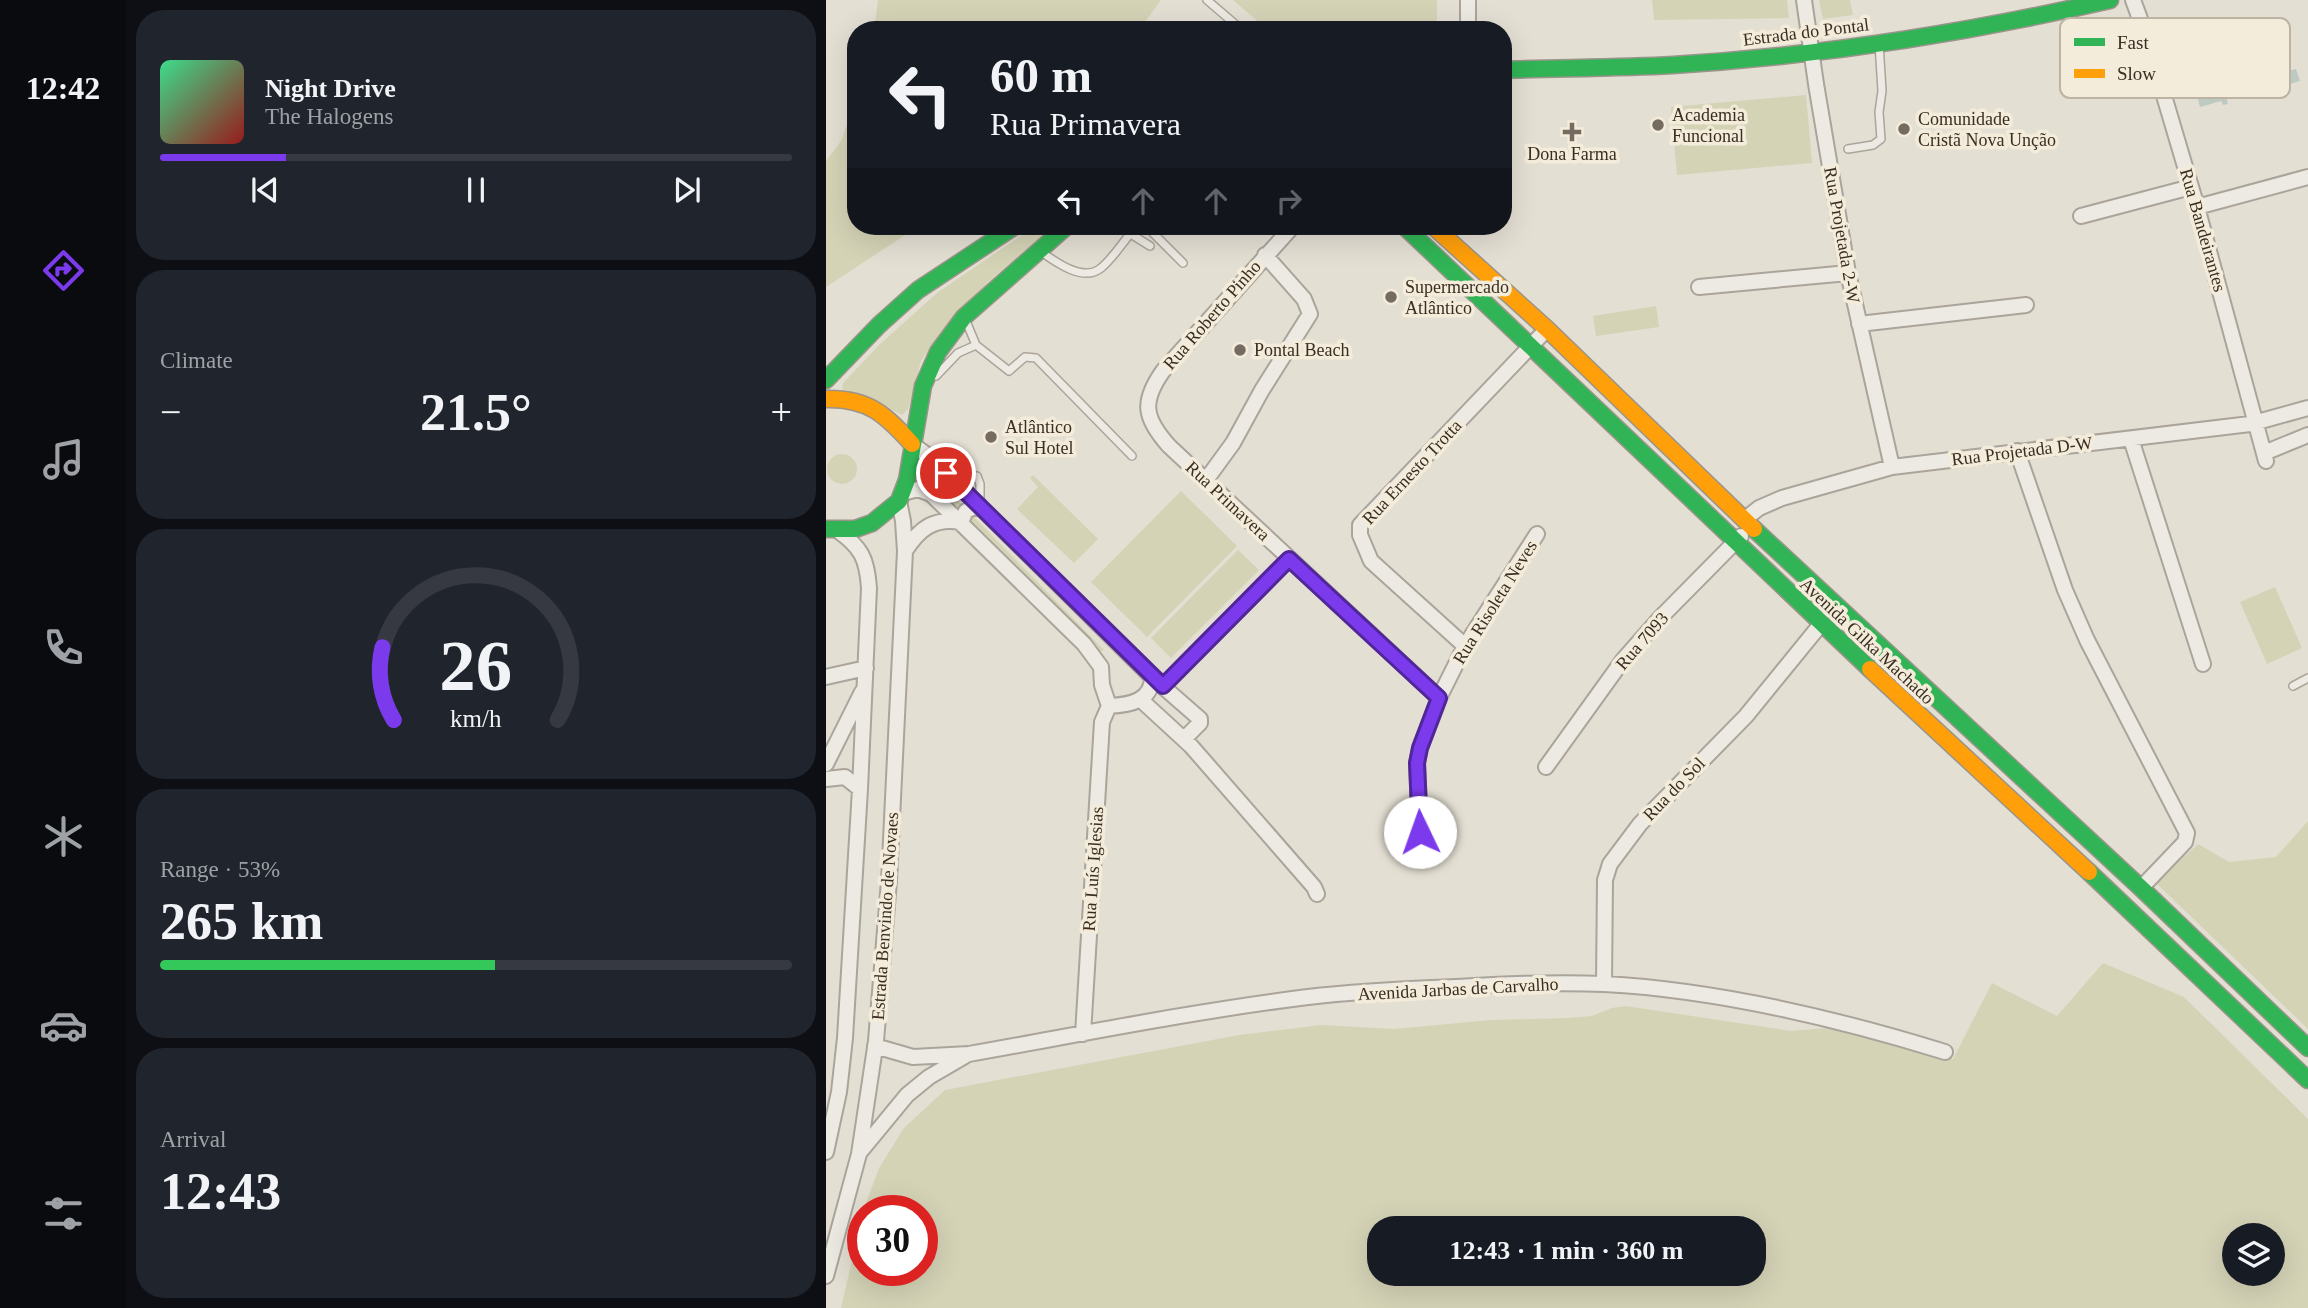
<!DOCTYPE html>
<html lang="en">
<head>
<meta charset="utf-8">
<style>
	:root { --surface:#171b24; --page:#20242c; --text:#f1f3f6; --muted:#9ea1a6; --line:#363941; --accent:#7c3aed }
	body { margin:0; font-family:"Times New Roman",serif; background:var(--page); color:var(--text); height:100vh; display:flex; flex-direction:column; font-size:26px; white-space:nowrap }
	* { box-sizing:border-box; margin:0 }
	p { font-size:23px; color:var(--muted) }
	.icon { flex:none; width:38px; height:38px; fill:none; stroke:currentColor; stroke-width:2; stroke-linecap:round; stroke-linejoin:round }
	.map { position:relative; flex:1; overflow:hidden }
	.panel { display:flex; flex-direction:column; gap:10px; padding:10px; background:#0d0f14; width:700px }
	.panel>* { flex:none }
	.hud { position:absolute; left:21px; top:21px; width:665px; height:214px; border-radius:28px; box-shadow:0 7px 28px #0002; background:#171b24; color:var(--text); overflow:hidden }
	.controls { position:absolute; left:1396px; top:1223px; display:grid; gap:14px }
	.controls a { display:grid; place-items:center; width:63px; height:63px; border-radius:50%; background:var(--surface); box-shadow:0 7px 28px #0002; font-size:35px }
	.speed { position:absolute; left:21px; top:1195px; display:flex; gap:14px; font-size:35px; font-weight:700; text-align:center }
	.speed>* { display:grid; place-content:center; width:91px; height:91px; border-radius:50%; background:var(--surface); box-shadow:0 7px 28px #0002; line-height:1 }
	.speed .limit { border:10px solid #d22; background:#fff; color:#111 }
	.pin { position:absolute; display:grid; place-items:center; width:60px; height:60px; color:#fff; margin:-30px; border:4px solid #fff; border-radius:50%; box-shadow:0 2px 7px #0007 }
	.me { position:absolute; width:77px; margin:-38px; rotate:357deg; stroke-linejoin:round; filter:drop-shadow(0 0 5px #0008) }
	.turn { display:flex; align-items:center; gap:24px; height:147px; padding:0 28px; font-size:32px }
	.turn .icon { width:91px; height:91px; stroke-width:2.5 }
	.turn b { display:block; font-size:49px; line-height:60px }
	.lanes { display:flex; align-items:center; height:66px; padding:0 28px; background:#0003; justify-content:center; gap:35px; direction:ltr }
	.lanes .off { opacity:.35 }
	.big { font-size:52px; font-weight:600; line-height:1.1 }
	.panel .card { flex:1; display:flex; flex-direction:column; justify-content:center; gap:10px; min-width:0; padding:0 24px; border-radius:28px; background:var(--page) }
	.panel .dial { align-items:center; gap:0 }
	.dial svg { height:182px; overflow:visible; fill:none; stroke:var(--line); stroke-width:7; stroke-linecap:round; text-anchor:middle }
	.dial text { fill:var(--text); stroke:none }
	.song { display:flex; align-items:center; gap:21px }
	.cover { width:84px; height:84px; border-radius:10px; background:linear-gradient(135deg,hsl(150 70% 55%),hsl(0 70% 35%)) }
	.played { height:7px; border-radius:4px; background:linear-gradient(90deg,var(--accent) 20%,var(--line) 20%) }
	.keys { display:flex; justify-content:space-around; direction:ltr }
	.heat { display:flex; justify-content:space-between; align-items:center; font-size:38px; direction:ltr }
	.charge { height:10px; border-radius:5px; background:linear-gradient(90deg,#34c759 53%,var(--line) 0) }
	.trip { position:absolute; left:541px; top:1216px; width:399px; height:70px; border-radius:28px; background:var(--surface); box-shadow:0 7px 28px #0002; font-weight:600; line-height:70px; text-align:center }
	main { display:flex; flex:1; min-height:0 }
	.tab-bar { display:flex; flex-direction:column; width:126px; justify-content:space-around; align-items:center; background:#090b0e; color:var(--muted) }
	.tab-bar .icon { width:49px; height:49px }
	.tab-bar .on { color:var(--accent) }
	.tab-bar b { font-size:32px; color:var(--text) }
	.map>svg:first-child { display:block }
</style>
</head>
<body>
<main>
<nav class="tab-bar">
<b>12:42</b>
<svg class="icon on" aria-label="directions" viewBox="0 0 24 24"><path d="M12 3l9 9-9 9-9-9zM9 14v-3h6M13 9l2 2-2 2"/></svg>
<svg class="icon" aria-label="music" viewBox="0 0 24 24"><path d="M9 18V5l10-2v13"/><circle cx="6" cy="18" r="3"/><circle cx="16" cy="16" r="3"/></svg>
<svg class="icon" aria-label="phone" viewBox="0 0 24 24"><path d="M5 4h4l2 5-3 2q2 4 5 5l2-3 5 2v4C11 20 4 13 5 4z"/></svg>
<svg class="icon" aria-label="climate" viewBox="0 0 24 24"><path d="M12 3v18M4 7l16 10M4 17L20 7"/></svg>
<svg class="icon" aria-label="car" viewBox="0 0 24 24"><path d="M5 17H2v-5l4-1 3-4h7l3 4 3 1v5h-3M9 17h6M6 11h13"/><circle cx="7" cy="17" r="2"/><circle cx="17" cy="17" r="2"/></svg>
<svg class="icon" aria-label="filters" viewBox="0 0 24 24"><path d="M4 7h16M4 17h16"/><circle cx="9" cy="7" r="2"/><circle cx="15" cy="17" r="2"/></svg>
</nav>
<section class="panel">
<div class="card">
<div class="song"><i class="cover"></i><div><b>Night Drive</b><p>The Halogens</p></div></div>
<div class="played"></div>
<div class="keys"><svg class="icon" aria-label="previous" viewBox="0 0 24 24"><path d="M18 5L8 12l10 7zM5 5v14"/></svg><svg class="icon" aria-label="pause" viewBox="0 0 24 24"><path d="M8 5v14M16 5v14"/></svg><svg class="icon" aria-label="next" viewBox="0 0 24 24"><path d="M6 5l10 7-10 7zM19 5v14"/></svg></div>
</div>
<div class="card"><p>Climate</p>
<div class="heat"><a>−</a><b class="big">21.5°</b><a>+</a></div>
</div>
<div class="card dial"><svg viewBox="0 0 100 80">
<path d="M14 69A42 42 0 1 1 86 69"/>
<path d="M14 69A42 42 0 0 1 9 37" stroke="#7c3aed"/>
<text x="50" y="56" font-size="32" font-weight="700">26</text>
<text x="50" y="72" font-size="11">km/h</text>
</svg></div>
<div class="card"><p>Range · 53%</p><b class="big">265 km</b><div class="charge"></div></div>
<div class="card"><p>Arrival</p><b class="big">12:43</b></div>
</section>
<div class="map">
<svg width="1482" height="1308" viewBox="0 0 1482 1308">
	<rect width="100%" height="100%" fill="#e4dfd3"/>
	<path fill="#d4d3b6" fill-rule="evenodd" d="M52,0H335L313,30H48Z
		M407,0H611V22L435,24Z
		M826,0H961L963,18L828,20Z
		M993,0H1024L1027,15L997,19Z
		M30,79V226H93L0,287V161L15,141L26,111L25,102Z
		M980,95L986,163L851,175L845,107Z
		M209,226H227L162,282L111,338L95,361L82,409L76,415L37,395L16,389L17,383L53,345L111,293Z
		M830,306L833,327L770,336L767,316Z
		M1 469a15 15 0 1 1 30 0a15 15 0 1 1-30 0Z
		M107,475L278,650L270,653L104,486Z
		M207,475L272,539L248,563L191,509L212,487L204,478Z
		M355,491L411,546L321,637L265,582Z
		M412,550L433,570L345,658L325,638Z
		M1449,587L1476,648L1441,664L1414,602Z
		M1482,821V1029L1330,883L1372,844L1403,862L1450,857Z
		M1277,963L1358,997L1482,1119V1308H15L37,1212V1270H96V1211H37L53,1168L78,1128L119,1090L413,1035L495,1025L568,1029L665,1020L742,1018L766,1016L786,1008L800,1006L965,1031L1000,1028L1127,1059L1166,983L1231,1016ZM553,1228H928V1274H553ZM1409,1236H1447V1274H1409Z"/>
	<path fill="#bccac2" d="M1470,69L1474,81L1449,88L1446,75Z
		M1398,88L1402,104L1397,105L1395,101L1374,107L1371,95Z"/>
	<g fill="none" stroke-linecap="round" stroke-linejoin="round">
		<defs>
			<path id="lane" d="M381,0L416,30
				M1022,149L1047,145L1055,139L1053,112L1056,91L1053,43
				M292,226L324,246
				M320,226L357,263
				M214,251C228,261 257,283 275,268C286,259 295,245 304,234
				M140,321L150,345L183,371L199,357L210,358L306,456
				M110,376L132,353L150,345
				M109,462L128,460L139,464
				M151,476L154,484V504
				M1467,686L1482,678"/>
			<path id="street" d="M978,0L990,84L1022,273L1066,467
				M1307,0L1320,35L1371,207L1440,461
				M642,30V0
				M1371,207L1482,177
				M1255,216L1365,187
				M467,226L337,371C315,402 318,418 343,446L613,698
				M873,287L1022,273
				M1033,324L1200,305
				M1305,439L1377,664
				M86,444L105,458L326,677L374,719V723L358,739
				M1191,451L1239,590L1261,640L1361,833L1359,842L1315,888
				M1438,453L1482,435
				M380,480L407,443L436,390L484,314L478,299L439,255
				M77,493L92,489L105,494L258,644L275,667L276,685L283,706
				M918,520L933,508L956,498L1066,467L1424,424L1482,408
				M79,551C93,529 108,517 135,522L140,511L153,505
				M639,646L545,561L534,535V525L721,329
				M0,677L40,668
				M337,686L463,559
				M315,700L365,746L488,887L491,894
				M283,706C304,705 326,701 326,677
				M0,764L36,692
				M720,767L797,660L835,617L915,536
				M0,779L19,777L34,789
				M594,832L591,763L594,748L613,698L639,646L711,534
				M778,984L779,880L784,864L814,824L920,716L995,624
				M257,1034L276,722L283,706
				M49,1046L87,1057L143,1054C256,1034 369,1011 482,997C531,991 580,989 630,987C679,984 728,982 778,984C893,990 1009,1018 1119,1052
				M0,1152L13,1092L19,1038L34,789L43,588C41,558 35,547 11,530
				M34,1152L81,1095L103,1077L139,1056
				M0,1276L33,1154L50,1041L63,881L79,551L77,521L73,501"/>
			<path id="fast" d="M677,70C734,68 791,68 847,65C994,56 1141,33 1284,0
				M578,226L1044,669
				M0,380L53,325L92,290L189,226
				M0,529H29L46,523L73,501L81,480L97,386L112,352L138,317L241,226
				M928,529L1315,888L1482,1048
				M1263,872L1482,1080"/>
			<path id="slow" d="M607,226L721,329L928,529
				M0,399C42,398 59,414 86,444
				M1044,669L1263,872"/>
		</defs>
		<use href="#lane" stroke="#aaa49b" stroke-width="10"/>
		<use href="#street" stroke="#aaa49b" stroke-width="18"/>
		<use href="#fast" stroke="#9a948b" stroke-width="19"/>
		<use href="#slow" stroke="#9a948b" stroke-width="19"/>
		<use href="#lane" stroke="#edeae3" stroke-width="7"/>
		<use href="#street" stroke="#edeae3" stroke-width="14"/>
		<use href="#fast" stroke="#30b455" stroke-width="16"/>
		<use href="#slow" stroke="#ff9f0a" stroke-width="16"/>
	</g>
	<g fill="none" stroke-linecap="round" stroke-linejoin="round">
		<defs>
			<path id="route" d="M120,473L337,686L463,559L613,698L594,748L591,763L594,832"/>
		</defs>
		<use href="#route" stroke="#51269a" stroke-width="18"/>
		<use href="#route" stroke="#7c3aed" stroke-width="12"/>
	</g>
	<g fill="#766b60" stroke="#f4ecda" stroke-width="2.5">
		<circle cx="832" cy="125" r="7"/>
		<circle cx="1078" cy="129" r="7"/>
		<path d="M742.5 121.5h7v7h7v7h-7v7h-7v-7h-7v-7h7z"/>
		<circle cx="565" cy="297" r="7"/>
		<circle cx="414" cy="350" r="7"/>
		<circle cx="165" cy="437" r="7"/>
	</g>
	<g text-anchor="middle" stroke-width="7" stroke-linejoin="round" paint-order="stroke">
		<g font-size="18" fill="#3a2d22" stroke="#f4ecda">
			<text transform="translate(980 32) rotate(-7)" y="6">Estrada do Pontal</text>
			<text transform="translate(1377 230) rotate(74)" y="6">Rua Bandeirantes</text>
			<text transform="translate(1016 235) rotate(80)" y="6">Rua Projetada 2-W</text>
			<text transform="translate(386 315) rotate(-49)" y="6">Rua Roberto Pinho</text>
			<text transform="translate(1196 451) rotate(-7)" y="6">Rua Projetada D-W</text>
			<text transform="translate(586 472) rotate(-47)" y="6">Rua Ernesto Trotta</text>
			<text transform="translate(402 501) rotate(43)" y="6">Rua Primavera</text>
			<text transform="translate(669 602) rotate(-58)" y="6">Rua Risoleta Neves</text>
			<text transform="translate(816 641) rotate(-49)" y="6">Rua 7093</text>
			<text transform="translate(1041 641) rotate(43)" y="6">Avenida Gilka Machado</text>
			<text transform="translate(848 789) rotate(-46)" y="6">Rua do Sol</text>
			<text transform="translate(267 869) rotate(-86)" y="6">Rua Luís Iglesias</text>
			<text transform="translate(59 916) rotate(-86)" y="6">Estrada Benvindo de Novaes</text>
			<text transform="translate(632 989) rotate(-3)" y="6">Avenida Jarbas de Carvalho</text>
		</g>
		<g font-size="18" fill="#3a2d22" stroke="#f4ecda" text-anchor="start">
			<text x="846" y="121">Academia<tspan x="846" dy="21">Funcional</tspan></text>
			<text x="1092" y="125">Comunidade<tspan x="1092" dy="21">Cristã Nova Unção</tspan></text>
			<text x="746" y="160" text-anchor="middle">Dona Farma</text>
			<text x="579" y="293">Supermercado<tspan x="579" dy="21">Atlântico</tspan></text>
			<text x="428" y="356">Pontal Beach</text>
			<text x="179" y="433">Atlântico<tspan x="179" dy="21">Sul Hotel</tspan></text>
		</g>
	</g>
	<rect x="1234" y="18" width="230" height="80" rx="10" fill="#f4ecda" stroke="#bcb3a3" stroke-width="2"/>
	<rect x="1248" y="38" width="31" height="8" fill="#30b455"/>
	<rect x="1248" y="69" width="31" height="9" fill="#ff9f0a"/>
	<g font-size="19" fill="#3a2d22">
		<text x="1291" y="49">Fast</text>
		<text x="1291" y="80">Slow</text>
	</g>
</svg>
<div class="controls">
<a><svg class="icon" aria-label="layers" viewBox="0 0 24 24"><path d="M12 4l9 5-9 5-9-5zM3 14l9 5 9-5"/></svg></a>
</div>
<div class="speed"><div class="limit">30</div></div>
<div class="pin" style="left:120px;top:473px;background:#d93025"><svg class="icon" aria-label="arrive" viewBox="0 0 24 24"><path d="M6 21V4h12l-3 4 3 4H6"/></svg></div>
<svg class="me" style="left:594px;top:832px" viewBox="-20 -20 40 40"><circle r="19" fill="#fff"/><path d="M0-13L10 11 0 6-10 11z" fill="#7c3aed"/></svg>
<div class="trip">12:43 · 1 min · 360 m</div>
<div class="hud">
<div class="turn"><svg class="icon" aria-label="left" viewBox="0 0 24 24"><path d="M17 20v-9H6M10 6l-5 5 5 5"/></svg><div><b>60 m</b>Rua Primavera</div></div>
<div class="lanes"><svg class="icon" aria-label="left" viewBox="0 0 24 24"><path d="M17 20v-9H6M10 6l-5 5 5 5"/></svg><svg class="icon off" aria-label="ahead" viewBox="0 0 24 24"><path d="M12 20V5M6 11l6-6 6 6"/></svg><svg class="icon off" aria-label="ahead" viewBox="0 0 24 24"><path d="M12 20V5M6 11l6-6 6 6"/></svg><svg class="icon off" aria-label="right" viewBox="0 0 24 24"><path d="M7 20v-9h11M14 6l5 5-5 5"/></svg></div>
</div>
</div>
</main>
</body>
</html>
